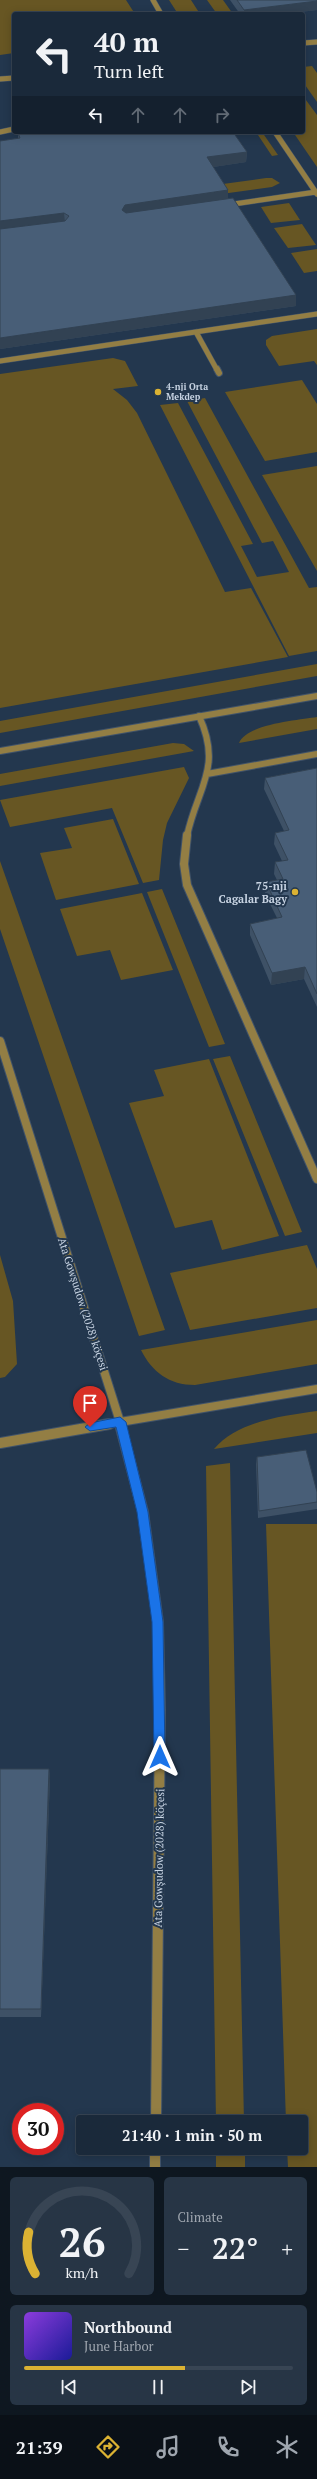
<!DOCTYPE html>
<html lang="en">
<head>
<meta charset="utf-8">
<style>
	:root { --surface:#1a293a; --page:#273545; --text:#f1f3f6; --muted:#9fa6af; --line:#384554; --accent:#dbb233 }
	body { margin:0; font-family:"PT Serif",serif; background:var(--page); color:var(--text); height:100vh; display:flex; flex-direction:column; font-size:15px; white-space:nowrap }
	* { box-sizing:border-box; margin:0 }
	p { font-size:13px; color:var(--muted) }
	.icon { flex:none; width:22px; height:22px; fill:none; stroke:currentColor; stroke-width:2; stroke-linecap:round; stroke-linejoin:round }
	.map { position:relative; height:2167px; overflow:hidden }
	.panel { display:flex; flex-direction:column; gap:10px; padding:10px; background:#0e1720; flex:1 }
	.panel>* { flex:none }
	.banner { position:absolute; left:12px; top:12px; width:293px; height:122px; border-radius:4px; box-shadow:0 2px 10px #0003,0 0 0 1px var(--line); background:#1a293a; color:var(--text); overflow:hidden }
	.speed { position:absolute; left:12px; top:2103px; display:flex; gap:8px; font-size:20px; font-weight:700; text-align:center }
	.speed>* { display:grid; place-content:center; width:52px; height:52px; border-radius:50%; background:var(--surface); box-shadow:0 2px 10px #0003,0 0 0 1px var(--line); line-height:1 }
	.speed .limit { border:6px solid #d22; background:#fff; color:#111 }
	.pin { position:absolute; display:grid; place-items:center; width:34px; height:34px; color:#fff; margin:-41px -17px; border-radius:50% 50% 50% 0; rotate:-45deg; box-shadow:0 0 4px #0007 }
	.pin .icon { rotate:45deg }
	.me { position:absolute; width:44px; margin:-22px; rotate:0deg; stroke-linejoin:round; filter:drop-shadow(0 0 3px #0008) }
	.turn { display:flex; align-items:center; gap:14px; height:84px; padding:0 16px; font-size:18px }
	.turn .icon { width:52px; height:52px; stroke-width:2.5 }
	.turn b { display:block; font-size:28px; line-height:34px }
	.lanes { display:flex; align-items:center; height:38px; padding:0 16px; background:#0003; justify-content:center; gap:20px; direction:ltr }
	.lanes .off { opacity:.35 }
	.big { font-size:30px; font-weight:700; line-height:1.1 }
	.panel .widget { flex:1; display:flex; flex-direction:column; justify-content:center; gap:6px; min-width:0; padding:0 14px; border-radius:6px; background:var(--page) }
	.panel .dial { align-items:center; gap:0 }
	.dial svg { height:104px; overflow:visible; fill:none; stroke:var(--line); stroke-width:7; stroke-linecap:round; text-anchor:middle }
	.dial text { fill:var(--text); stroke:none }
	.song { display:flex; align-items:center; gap:12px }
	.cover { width:48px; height:48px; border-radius:6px; background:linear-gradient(135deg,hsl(270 70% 55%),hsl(240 70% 35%)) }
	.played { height:4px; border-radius:2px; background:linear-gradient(90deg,var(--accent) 60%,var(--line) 60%) }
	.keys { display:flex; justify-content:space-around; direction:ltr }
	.heat { display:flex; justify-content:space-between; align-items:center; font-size:22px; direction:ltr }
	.panel .tiles { flex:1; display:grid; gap:10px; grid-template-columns:1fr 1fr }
	.widget:last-child { grid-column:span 2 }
	.trip { position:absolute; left:76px; top:2115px; width:232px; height:40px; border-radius:4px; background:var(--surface); box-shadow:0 2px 10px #0003,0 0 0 1px var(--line); font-weight:700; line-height:40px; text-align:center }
	.tab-bar { display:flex; height:64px; justify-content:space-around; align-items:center; background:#0a1017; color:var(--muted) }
	.tab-bar .icon { width:28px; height:28px }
	.tab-bar .selected { color:var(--accent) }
	.tab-bar b { font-size:18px; color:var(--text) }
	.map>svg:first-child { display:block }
</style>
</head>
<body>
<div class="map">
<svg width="317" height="2167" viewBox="0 0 317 2167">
	<rect width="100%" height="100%" fill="#23374e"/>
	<path fill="#675623" d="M0,0H126L135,14H14V53L0,55Z
		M169,0H191L200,14H178Z
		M207,0H223L233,14H217Z
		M312,66L317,73V102L303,82V67Z
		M303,96L317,115V167L293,132H303Z
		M256,132H262L278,155L272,156Z
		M266,178H272L280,183L272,187L192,198L186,189Z
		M289,203L300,220L271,223L261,207Z
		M302,224L316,245L288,248L274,228Z
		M317,249V271L304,273L291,253Z
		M317,329V365L314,361L279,366L266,345V340L272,336Z
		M113,358L125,361L138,386L113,389L127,400L137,413L225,592L251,588L288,657L0,708V374Z
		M302,380L317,404V452L265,461L225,392Z
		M205,398L309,588L317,587V651L289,656L160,405L178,403L253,544L241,546L257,577L289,572L273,541L262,543L187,401Z
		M317,466V571L262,475Z
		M317,664V676L0,733V721Z
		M317,717V729L239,743C246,724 299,720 317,717Z
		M173,743L184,744L194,751L0,786V774Z
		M184,767L189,778L167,823L163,840L159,880L143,883L112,808L10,827L0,800Z
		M113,819L139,884L56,900L40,853L72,848L64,828Z
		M0,861L165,1330L139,1336L0,929Z
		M162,889L225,1044L209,1047L147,892Z
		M142,893L173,970L121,980L110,950L77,956L60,909Z
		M230,1056L302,1232L285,1236L213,1059Z
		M209,1059L279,1236L222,1250L212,1220L175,1228L129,1103L164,1096L154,1070Z
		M307,1245L317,1269V1308L190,1330L170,1273Z
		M0,1255L13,1301L17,1364L5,1377L0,1378Z
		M317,1320V1364L195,1385C169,1385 152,1372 141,1350Z
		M317,1411V1433L214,1449C238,1421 282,1416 317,1411Z
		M230,1463L244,2122H216L206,1466Z
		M266,1524H317V2167H288L287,2148H301V2122H286Z
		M216,2148H245V2167H216Z"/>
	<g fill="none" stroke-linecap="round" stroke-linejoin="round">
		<defs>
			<path id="lane-far2" d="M0,132L14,129
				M275,132L317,194
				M227,205L316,192
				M196,332L217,370
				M0,361L317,314"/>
			<path id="lane-far1" d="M217,369L219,373
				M207,774L317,754
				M187,836C197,788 223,768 199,716"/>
			<path id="lane" d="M187,835L184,864L187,885L317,1179
				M120,1422L317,1389"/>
			<path id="street-far3" d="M153,0L161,14
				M303,43L317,42
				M0,79L14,78"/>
			<path id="street-far2" d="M0,751L317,696"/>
			<path id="street-far1" d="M0,1041L121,1425
				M104,1425L120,1422"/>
			<path id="street" d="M120,1424L143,1512L158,1622L160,1710L156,2122
				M0,1443L109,1424
				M155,2148V2167"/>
		</defs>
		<use href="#lane-far2" stroke="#415369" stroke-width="6"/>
		<use href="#lane-far1" stroke="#415369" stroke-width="8"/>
		<use href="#lane" stroke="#415369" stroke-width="10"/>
		<use href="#street-far3" stroke="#415369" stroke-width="6"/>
		<use href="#street-far2" stroke="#415369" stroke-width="8"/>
		<use href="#street-far1" stroke="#415369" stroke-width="10"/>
		<use href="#street" stroke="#415369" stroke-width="12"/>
		<use href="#lane-far2" stroke="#937e44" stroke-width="5"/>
		<use href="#lane-far1" stroke="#937e44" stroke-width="6"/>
		<use href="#lane" stroke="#937e44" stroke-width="8"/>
		<use href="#street-far3" stroke="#937e44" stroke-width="5"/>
		<use href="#street-far2" stroke="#937e44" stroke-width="6"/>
		<use href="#street-far1" stroke="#937e44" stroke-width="8"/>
		<use href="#street" stroke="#937e44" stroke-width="10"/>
	</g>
	<path fill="#3e5166" d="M230,0H317V10L283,14H240Z
		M18,133L247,152L246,162L213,167L228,198L296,306L0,349L18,139Z
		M317,768V1007L304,979L271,985L250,935V924L277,918L265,894L266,882L277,880L274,874L275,862L282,861L274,844L275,833L284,831L264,789L265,778Z
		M257,1457L317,1492V1509L258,1518L256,1464Z
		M0,1769H49L50,1778L41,2017H0Z"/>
	<path fill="#324253" d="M317,1V10L283,14H244V10Z
		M247,152L246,162L207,168V157Z
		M228,190V200L125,215L122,210L125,205Z
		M64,213L65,223L0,232V221Z
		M296,295V306L0,349V338Z
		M305,967L304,979L271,985L272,973Z
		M49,1769L50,1778L41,2017V2009Z"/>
	<path fill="#485e77" stroke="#324253" d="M237,0H317V1L244,10Z
		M27,132H233L247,152L207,157L228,190L125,205L122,210L126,213L233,198L296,295L0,338V229L65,221L69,216L64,213L0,221V141L20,138L18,133Z
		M317,768V994L305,967L272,973L250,924L282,917L266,882L283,879L275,862L288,860L275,833L289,830L265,778Z
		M306,1450L317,1492V1502L259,1511L257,1457Z
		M0,1769H49L41,2009H0Z"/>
	<path fill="#1a73e8" stroke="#114b97" d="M120,1417L126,1422L148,1512L163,1622L165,1757L160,1763L154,1757L152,1622L137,1512L116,1427L90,1431L85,1427L90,1423Z"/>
	<g fill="#dbb233" stroke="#23374e" stroke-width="1.5">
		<circle cx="158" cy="392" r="4"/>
		<circle cx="295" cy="892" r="4"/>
	</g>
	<g text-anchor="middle" stroke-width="4" stroke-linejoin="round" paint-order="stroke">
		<g font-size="9" font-weight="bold" fill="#c7d3e2" stroke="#23374e" text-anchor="start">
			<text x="166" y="390">4-nji Orta<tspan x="166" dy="10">Mekdep</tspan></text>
		</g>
		<g font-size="11" font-weight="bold" fill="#c7d3e2" stroke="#23374e" text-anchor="end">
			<text x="287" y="890">75-nji<tspan x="287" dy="13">Cagalar Bagy</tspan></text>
		</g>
		<g font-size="11" fill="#c7d3e2" stroke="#23374e">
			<text transform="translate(83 1304) rotate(72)" y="4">Ata Gowşudow (2028) köçesi</text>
			<text transform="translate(159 1858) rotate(-89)" y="4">Ata Gowşudow (2028) köçesi</text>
		</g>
	</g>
</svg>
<div class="speed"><div class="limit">30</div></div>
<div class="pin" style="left:90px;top:1427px;background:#d93025"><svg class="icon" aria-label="arrive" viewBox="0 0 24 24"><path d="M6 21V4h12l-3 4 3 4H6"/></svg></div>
<svg class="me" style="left:160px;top:1757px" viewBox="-20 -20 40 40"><path d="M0-17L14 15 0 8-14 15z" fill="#1a73e8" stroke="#fff" stroke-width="4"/></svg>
<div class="trip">21:40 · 1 min · 50 m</div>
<div class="banner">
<div class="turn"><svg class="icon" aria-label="left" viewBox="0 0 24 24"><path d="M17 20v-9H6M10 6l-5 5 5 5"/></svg><div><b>40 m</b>Turn left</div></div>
<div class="lanes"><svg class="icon" aria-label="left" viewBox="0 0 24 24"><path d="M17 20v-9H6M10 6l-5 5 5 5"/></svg><svg class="icon off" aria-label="ahead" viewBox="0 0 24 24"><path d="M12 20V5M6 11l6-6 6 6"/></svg><svg class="icon off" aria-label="ahead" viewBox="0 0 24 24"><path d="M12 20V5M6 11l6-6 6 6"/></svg><svg class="icon off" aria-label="right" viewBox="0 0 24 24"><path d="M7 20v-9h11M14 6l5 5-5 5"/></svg></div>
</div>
</div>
<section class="panel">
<div class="tiles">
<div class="widget dial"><svg viewBox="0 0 100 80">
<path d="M14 69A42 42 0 1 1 86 69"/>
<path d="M14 69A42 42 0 0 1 9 37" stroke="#dbb233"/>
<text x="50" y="56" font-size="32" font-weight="700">26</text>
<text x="50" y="72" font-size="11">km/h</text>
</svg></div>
<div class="widget"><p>Climate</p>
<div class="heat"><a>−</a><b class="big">22°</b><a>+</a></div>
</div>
<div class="widget">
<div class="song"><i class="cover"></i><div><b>Northbound</b><p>June Harbor</p></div></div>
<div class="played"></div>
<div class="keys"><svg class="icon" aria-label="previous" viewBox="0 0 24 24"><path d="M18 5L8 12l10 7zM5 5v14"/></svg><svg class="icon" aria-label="pause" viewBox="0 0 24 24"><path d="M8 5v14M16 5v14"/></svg><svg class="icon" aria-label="next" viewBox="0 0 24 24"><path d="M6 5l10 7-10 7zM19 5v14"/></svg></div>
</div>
</div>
</section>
<nav class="tab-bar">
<b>21:39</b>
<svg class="icon selected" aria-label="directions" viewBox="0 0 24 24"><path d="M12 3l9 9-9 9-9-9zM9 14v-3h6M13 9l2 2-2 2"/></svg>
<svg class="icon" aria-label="music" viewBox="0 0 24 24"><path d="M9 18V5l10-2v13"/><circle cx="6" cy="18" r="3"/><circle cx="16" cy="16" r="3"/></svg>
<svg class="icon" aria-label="phone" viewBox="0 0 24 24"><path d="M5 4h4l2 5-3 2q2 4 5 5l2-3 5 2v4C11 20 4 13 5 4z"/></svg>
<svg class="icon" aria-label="climate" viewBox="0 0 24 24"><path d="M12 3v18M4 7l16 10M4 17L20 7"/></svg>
</nav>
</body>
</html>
